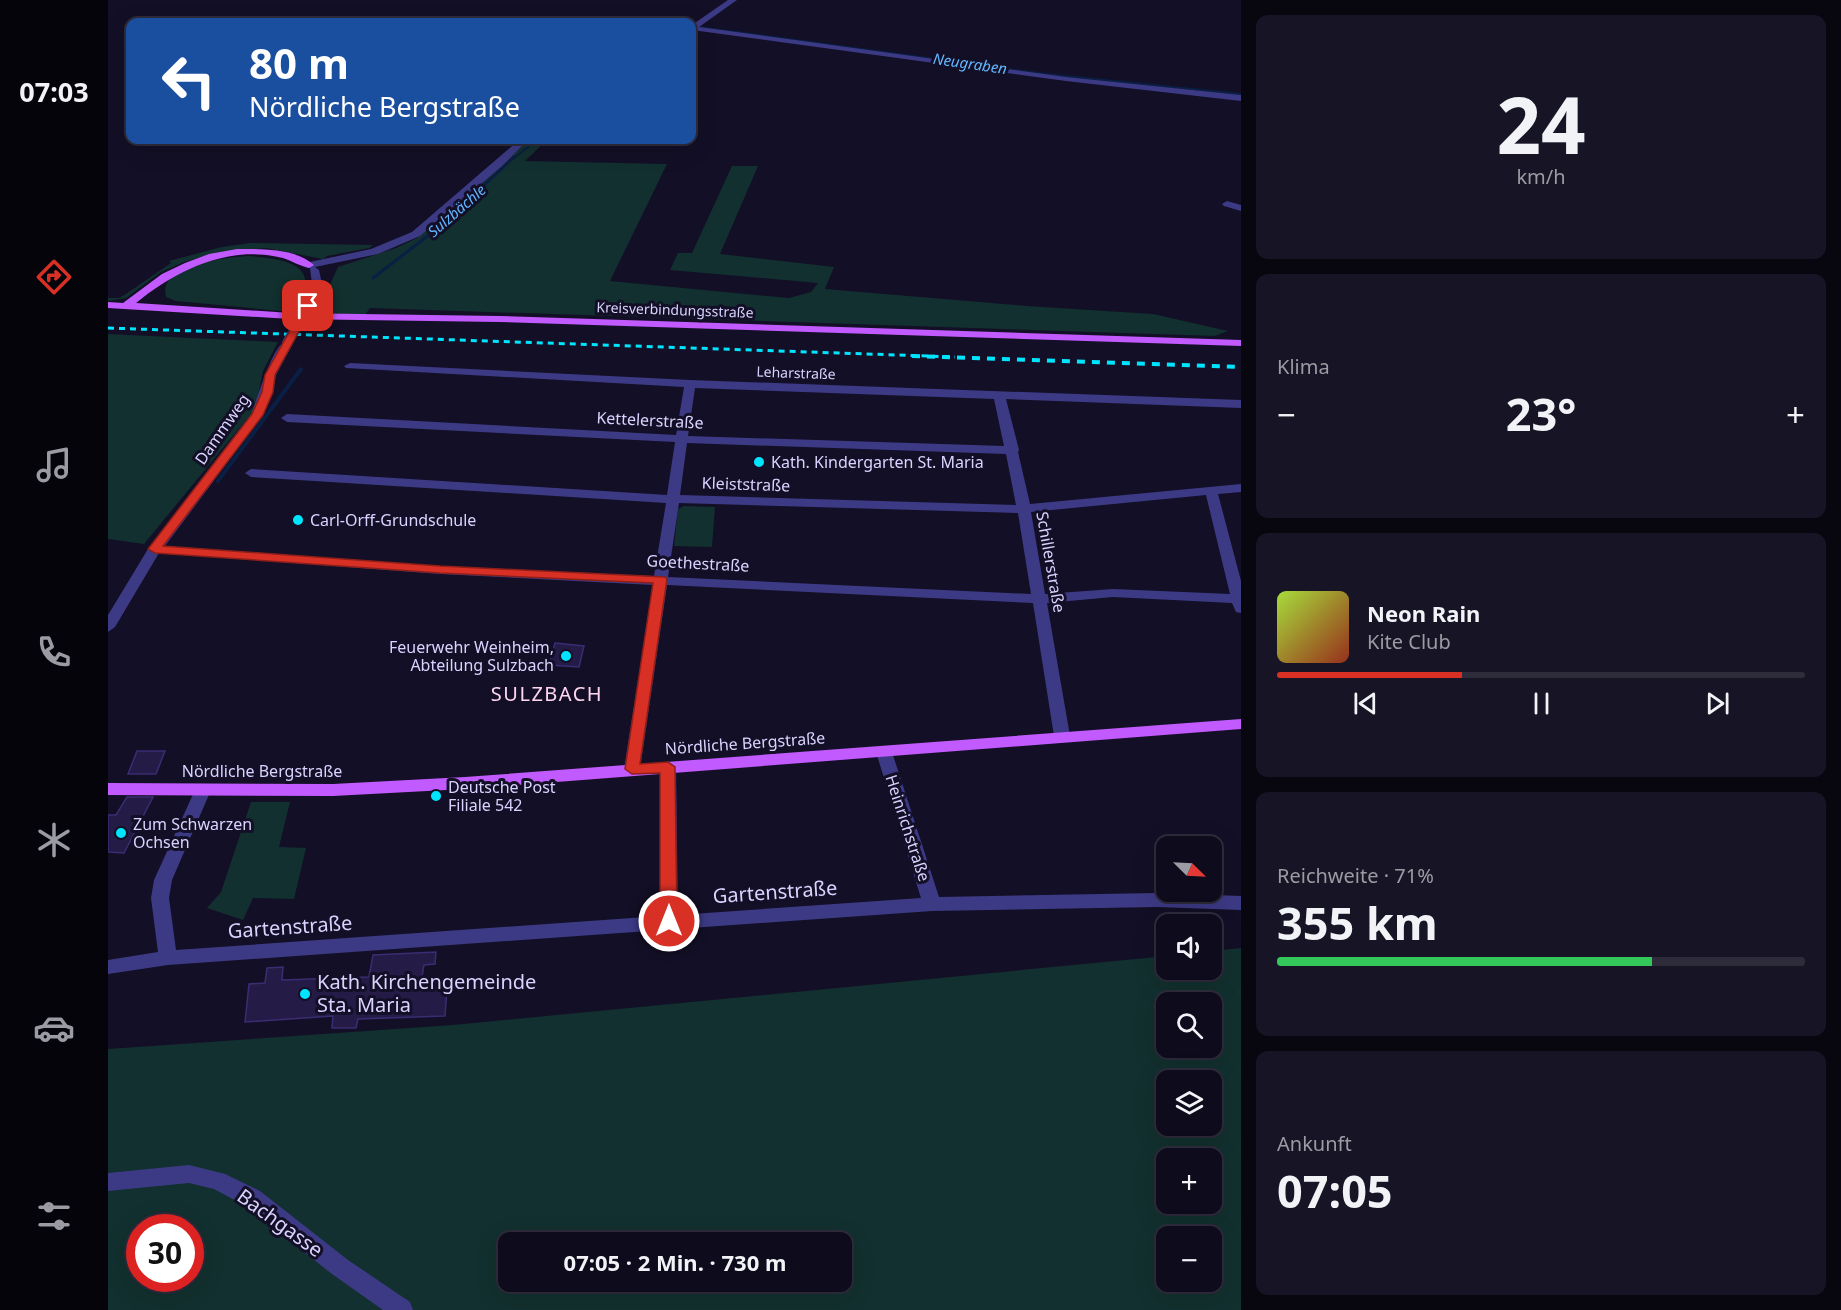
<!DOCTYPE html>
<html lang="de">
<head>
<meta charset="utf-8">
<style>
	:root { --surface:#0e0b1c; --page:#171425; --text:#f1f3f6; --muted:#9b9ba3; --line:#2e2b3b; --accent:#d93025 }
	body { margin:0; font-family:"Noto Sans",sans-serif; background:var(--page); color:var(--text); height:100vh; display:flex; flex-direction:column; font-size:22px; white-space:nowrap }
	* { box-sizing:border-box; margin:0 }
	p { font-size:20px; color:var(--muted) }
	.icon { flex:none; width:33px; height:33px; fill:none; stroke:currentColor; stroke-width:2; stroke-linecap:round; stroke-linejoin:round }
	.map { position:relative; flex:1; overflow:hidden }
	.sheet { display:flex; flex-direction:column; gap:15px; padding:15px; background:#08060f; width:600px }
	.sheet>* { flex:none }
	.banner { position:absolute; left:18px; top:18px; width:570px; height:126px; border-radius:12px; box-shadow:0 6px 24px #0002,0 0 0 2px var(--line); background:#1a4fa0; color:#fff; overflow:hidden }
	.needle { width:39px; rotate:114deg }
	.fabs { position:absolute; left:1048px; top:836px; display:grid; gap:12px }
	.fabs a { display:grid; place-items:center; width:66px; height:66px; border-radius:12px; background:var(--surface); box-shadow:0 6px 24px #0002,0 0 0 2px var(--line); font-size:30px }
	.speed { position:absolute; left:18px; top:1214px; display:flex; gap:12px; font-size:30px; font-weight:700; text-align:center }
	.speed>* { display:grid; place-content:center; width:78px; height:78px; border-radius:50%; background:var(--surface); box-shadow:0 6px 24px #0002,0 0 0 2px var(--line); line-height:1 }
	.speed .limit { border:9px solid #d22; background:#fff; color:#111 }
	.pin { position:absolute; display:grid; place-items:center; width:51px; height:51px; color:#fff; margin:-26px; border-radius:12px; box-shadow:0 3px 9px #0006 }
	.me { position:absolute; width:66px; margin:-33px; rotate:0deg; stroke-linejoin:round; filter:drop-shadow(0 0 4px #0008) }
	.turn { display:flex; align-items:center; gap:21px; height:126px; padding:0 24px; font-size:27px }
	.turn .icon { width:78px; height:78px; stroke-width:2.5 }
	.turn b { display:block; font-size:42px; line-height:51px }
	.big { font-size:45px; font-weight:700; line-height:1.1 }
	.sheet .widget { flex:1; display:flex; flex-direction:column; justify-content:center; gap:9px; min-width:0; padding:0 21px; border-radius:12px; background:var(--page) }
	.sheet .dial { align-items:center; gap:0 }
	.dial b { font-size:78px; line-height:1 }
	.song { display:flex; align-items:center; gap:18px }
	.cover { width:72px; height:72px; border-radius:9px; background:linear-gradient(135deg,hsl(80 70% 55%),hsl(10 70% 35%)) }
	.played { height:6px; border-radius:3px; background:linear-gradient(90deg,var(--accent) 35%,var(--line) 35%) }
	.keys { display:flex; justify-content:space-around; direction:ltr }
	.heat { display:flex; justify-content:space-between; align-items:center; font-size:33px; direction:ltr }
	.charge { height:9px; border-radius:4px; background:linear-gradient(90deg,#34c759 71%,var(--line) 0) }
	.trip { position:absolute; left:390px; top:1232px; width:354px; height:60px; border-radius:12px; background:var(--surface); box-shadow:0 6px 24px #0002,0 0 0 2px var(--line); font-weight:700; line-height:60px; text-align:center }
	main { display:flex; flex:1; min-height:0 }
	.tab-bar { display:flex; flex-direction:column; width:108px; justify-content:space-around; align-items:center; background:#06040b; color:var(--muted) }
	.tab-bar .icon { width:42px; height:42px }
	.tab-bar .current { color:var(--accent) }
	.tab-bar b { font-size:27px; color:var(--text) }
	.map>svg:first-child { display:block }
</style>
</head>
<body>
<main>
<nav class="tab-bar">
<b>07:03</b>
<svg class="icon current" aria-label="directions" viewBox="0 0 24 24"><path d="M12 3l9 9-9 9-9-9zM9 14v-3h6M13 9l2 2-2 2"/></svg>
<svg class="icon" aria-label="music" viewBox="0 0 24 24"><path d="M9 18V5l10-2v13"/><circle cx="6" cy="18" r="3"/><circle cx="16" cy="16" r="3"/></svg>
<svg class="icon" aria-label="phone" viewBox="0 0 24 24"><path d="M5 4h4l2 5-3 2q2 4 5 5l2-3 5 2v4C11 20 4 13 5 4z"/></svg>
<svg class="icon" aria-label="climate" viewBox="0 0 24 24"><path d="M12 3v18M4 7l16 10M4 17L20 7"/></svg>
<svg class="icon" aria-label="car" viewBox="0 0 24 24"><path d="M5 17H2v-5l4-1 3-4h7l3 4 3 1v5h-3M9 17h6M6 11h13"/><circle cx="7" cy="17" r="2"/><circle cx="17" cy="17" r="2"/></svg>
<svg class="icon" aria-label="filters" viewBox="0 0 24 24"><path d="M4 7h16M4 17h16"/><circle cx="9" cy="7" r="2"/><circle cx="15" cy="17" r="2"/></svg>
</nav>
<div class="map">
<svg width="1133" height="1310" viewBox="0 0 1133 1310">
	<rect width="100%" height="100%" fill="#130f26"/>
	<path fill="#12302f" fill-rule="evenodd" d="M419,140H439L417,161L559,164L502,281L681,298L703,292L710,283L562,270L570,253H584L624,166H650L612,254L726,267L717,289L919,306L1045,314L1120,331L1107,336L262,308L257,315L209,313L230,267L288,248L309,238L372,185Z
		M142,243L265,245L261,248L219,256L215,259L158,248L108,253L76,262L53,272L18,298L0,301V298H11L18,294L63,263L61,261L114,247Z
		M141,256C181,259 218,266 184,312L68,301L58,297C49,264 119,257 141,256Z
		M0,334L170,342L155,371L147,409L36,544L0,539Z
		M576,506L607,507L604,547L566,546L570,509Z
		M143,802H182L171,847L198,848L186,899L145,898L135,920L99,908L113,892Z
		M1133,948V1310H0V1049L345,1025L1059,956V969H1104V951ZM1059,1002H1104V1047H1059ZM1059,1080H1104V1125H1059ZM1059,1158H1104V1203H1059ZM32,1227H82V1278H32ZM1059,1236H1104V1281H1059ZM400,1242H734V1281H400Z"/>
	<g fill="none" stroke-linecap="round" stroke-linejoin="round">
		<path stroke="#0a1f44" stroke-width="2" d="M591,27L938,74L1133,94
			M405,159L429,140"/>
		<path stroke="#0a1f44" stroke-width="3" d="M265,278L334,225L406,157"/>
		<path stroke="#0a1f44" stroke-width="4" d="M110,481L193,369"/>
	</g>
	<path fill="#241b47" stroke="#3b2d73" stroke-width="1.5" d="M447,643L476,646L471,667L441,665Z
		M29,751H57L48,774H20Z
		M19,797H45L16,853L0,852V815H8Z
		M328,952L327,964L316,965L312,989H339L337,1016L250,1019L248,1028H224L225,1016L137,1022L141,984L157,983L159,968L175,967L174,980L261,977L265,955Z"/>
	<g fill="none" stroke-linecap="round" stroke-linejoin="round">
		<path fill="#3d3a85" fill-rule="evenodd" d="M620,0H629L591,27L958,77L1133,95V101L958,81L584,30V25Z
			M411,140H420L394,166L312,236L270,254L207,267L211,270L214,284L204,308H196L195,306L204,284L202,268L197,267V263L263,249L304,232Z
			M1119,201L1133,205V211L1116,206L1114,204Z
			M179,340L185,343L168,375L165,392L155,415L57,546L332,566L546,576L558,503L143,477L137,473L143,469L559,495L567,442L179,422L173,418L179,414L568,435L576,387L238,368L236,366L242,363L582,380L1133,400V408L898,399L911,450L910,452L922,504L1133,484V492L1110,494L1133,581V613L1128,612L1124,603L1005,597L939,603L962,736L960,740H948L946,736L925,603L559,585L532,769L530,773H518L516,769L545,585L332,574L51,553L7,627L0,632V615L40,549L143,414C150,398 164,345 179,340ZM587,388L886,399L896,446L580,436ZM579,443L898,454L908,505L572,495ZM1098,495L1122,594L1005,589L937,594L923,512ZM571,503L910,513L923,594L560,577Z
			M776,747L782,748L784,752L831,897L1049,893L1133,896V910L1049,907L824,911L60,965L0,974V960L50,952L43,898L46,880L87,790L89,786H101L103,790L64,880L61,898L68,950L552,916V767L554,763H566L568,767L570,915L813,898L768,752L770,748Z
			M81,1165L117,1174L152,1191L240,1260L302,1302L305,1310H275L224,1274L136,1205L106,1189L81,1183L0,1191V1173Z"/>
		<path fill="#c25bff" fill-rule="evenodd" d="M129,249C153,249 187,248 206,265L201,268C192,266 184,261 175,258C121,244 68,270 28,303L183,313L391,316L1133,340V346L391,322L183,319L0,308V302L15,303L54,274L77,263L101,254Z
			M1133,719V729L357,789L225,796L0,795V783L225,784L357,777Z"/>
		<path stroke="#00e5ff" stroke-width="3" stroke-dasharray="6 5" stroke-linecap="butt" d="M0,328L847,357"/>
		<path stroke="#00e5ff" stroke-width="4" stroke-dasharray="8 7" stroke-linecap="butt" d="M804,356L1133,367"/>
		<path stroke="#3d3a85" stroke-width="10" d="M179,343L200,306"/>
	</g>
	<path fill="#d93025" stroke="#8d1f18" stroke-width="1.5" d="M197,304L205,306L167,375L165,392L155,415L55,546L332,566L557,577L559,579L532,764L560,762L567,767L569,921L566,926L561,928L555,926L552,921V773L524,774L517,769L545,583L332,573L47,553L40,549L144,414L154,392L157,375Z"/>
	<g fill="#00e5ff" stroke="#130f26" stroke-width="2">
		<circle cx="651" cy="462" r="6"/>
		<circle cx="190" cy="520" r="6"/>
		<circle cx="458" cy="656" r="6"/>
		<circle cx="328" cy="796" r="6"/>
		<circle cx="13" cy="833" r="6"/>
		<circle cx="197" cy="994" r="6"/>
	</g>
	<g text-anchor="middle" stroke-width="6" stroke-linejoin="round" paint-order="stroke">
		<g font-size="14" fill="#d9d4ff" stroke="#130f26">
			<text transform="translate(567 310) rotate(2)" y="5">Kreisverbindungsstraße</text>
			<text transform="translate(688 373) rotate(2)" y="5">Leharstraße</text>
		</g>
		<g font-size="15" font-style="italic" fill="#62b6ff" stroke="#130f26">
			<text transform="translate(862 64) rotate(8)" y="5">Neugraben</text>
			<text transform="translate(349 211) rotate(-41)" y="5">Sulzbächle</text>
		</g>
		<g font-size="16" fill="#d9d4ff" stroke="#130f26">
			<text transform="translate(542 420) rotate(3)" y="6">Kettelerstraße</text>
			<text transform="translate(114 429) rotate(-55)" y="6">Dammweg</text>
			<text transform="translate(638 484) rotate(2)" y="6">Kleiststraße</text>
			<text transform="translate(943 562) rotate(80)" y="6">Schillerstraße</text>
			<text transform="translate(590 563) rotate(3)" y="6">Goethestraße</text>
			<text transform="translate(637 743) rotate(-4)" y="6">Nördliche Bergstraße</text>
			<text x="154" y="777">Nördliche Bergstraße</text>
			<text transform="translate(800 828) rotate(72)" y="6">Heinrichstraße</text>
		</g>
		<g font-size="16" fill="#d9d4ff" stroke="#130f26" text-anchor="start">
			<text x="663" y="468">Kath. Kindergarten St. Maria</text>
			<text x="202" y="526">Carl-Orff-Grundschule</text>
			<text x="446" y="653" text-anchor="end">Feuerwehr Weinheim,<tspan x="446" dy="18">Abteilung Sulzbach</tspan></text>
			<text x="340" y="793">Deutsche Post<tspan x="340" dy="18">Filiale 542</tspan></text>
			<text x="25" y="830">Zum Schwarzen<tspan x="25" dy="18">Ochsen</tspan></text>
		</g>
		<g font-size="20" letter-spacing="1.5" fill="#ffd6f0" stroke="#130f26">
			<text x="439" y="701">SULZBACH</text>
		</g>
		<g font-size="20" fill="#d9d4ff" stroke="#130f26">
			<text transform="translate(667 892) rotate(-4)" y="7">Gartenstraße</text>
			<text transform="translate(182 927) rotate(-4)" y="7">Gartenstraße</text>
			<text transform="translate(172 1223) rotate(36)" y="7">Bachgasse</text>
		</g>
		<g font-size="20" fill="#d9d4ff" stroke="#130f26" text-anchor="start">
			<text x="209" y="989">Kath. Kirchengemeinde<tspan x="209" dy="23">Sta. Maria</tspan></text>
		</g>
	</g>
</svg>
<div class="fabs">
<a><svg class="needle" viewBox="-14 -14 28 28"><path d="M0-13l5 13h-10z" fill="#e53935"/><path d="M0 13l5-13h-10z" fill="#9b9ba3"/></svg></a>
<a><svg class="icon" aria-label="sound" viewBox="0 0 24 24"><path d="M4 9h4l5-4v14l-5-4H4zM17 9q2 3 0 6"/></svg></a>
<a><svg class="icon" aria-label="search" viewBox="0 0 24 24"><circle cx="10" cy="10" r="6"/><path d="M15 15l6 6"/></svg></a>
<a><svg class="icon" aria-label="layers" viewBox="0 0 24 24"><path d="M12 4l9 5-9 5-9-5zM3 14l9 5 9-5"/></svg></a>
<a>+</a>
<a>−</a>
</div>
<div class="speed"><div class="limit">30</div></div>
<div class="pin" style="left:200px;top:306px;background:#d93025"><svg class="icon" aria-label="arrive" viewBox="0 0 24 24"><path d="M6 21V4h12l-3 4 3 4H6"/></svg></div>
<svg class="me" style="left:561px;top:921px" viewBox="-20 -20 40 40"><circle r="17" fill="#d93025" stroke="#fff" stroke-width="3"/><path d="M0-11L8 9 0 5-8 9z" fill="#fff"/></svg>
<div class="trip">07:05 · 2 Min. · 730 m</div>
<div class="banner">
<div class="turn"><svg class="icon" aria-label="left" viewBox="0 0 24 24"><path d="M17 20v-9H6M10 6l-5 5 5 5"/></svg><div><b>80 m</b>Nördliche Bergstraße</div></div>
</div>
</div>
<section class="sheet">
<div class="widget dial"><b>24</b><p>km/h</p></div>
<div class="widget"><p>Klima</p>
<div class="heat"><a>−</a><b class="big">23°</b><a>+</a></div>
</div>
<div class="widget">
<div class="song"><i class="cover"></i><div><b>Neon Rain</b><p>Kite Club</p></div></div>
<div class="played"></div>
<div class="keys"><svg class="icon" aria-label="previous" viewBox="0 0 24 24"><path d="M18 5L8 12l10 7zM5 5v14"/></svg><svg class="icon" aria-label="pause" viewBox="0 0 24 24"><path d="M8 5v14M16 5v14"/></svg><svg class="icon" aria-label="next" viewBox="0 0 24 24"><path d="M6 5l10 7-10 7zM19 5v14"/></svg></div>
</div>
<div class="widget"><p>Reichweite · 71%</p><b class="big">355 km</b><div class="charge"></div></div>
<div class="widget"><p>Ankunft</p><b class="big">07:05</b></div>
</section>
</main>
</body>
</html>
